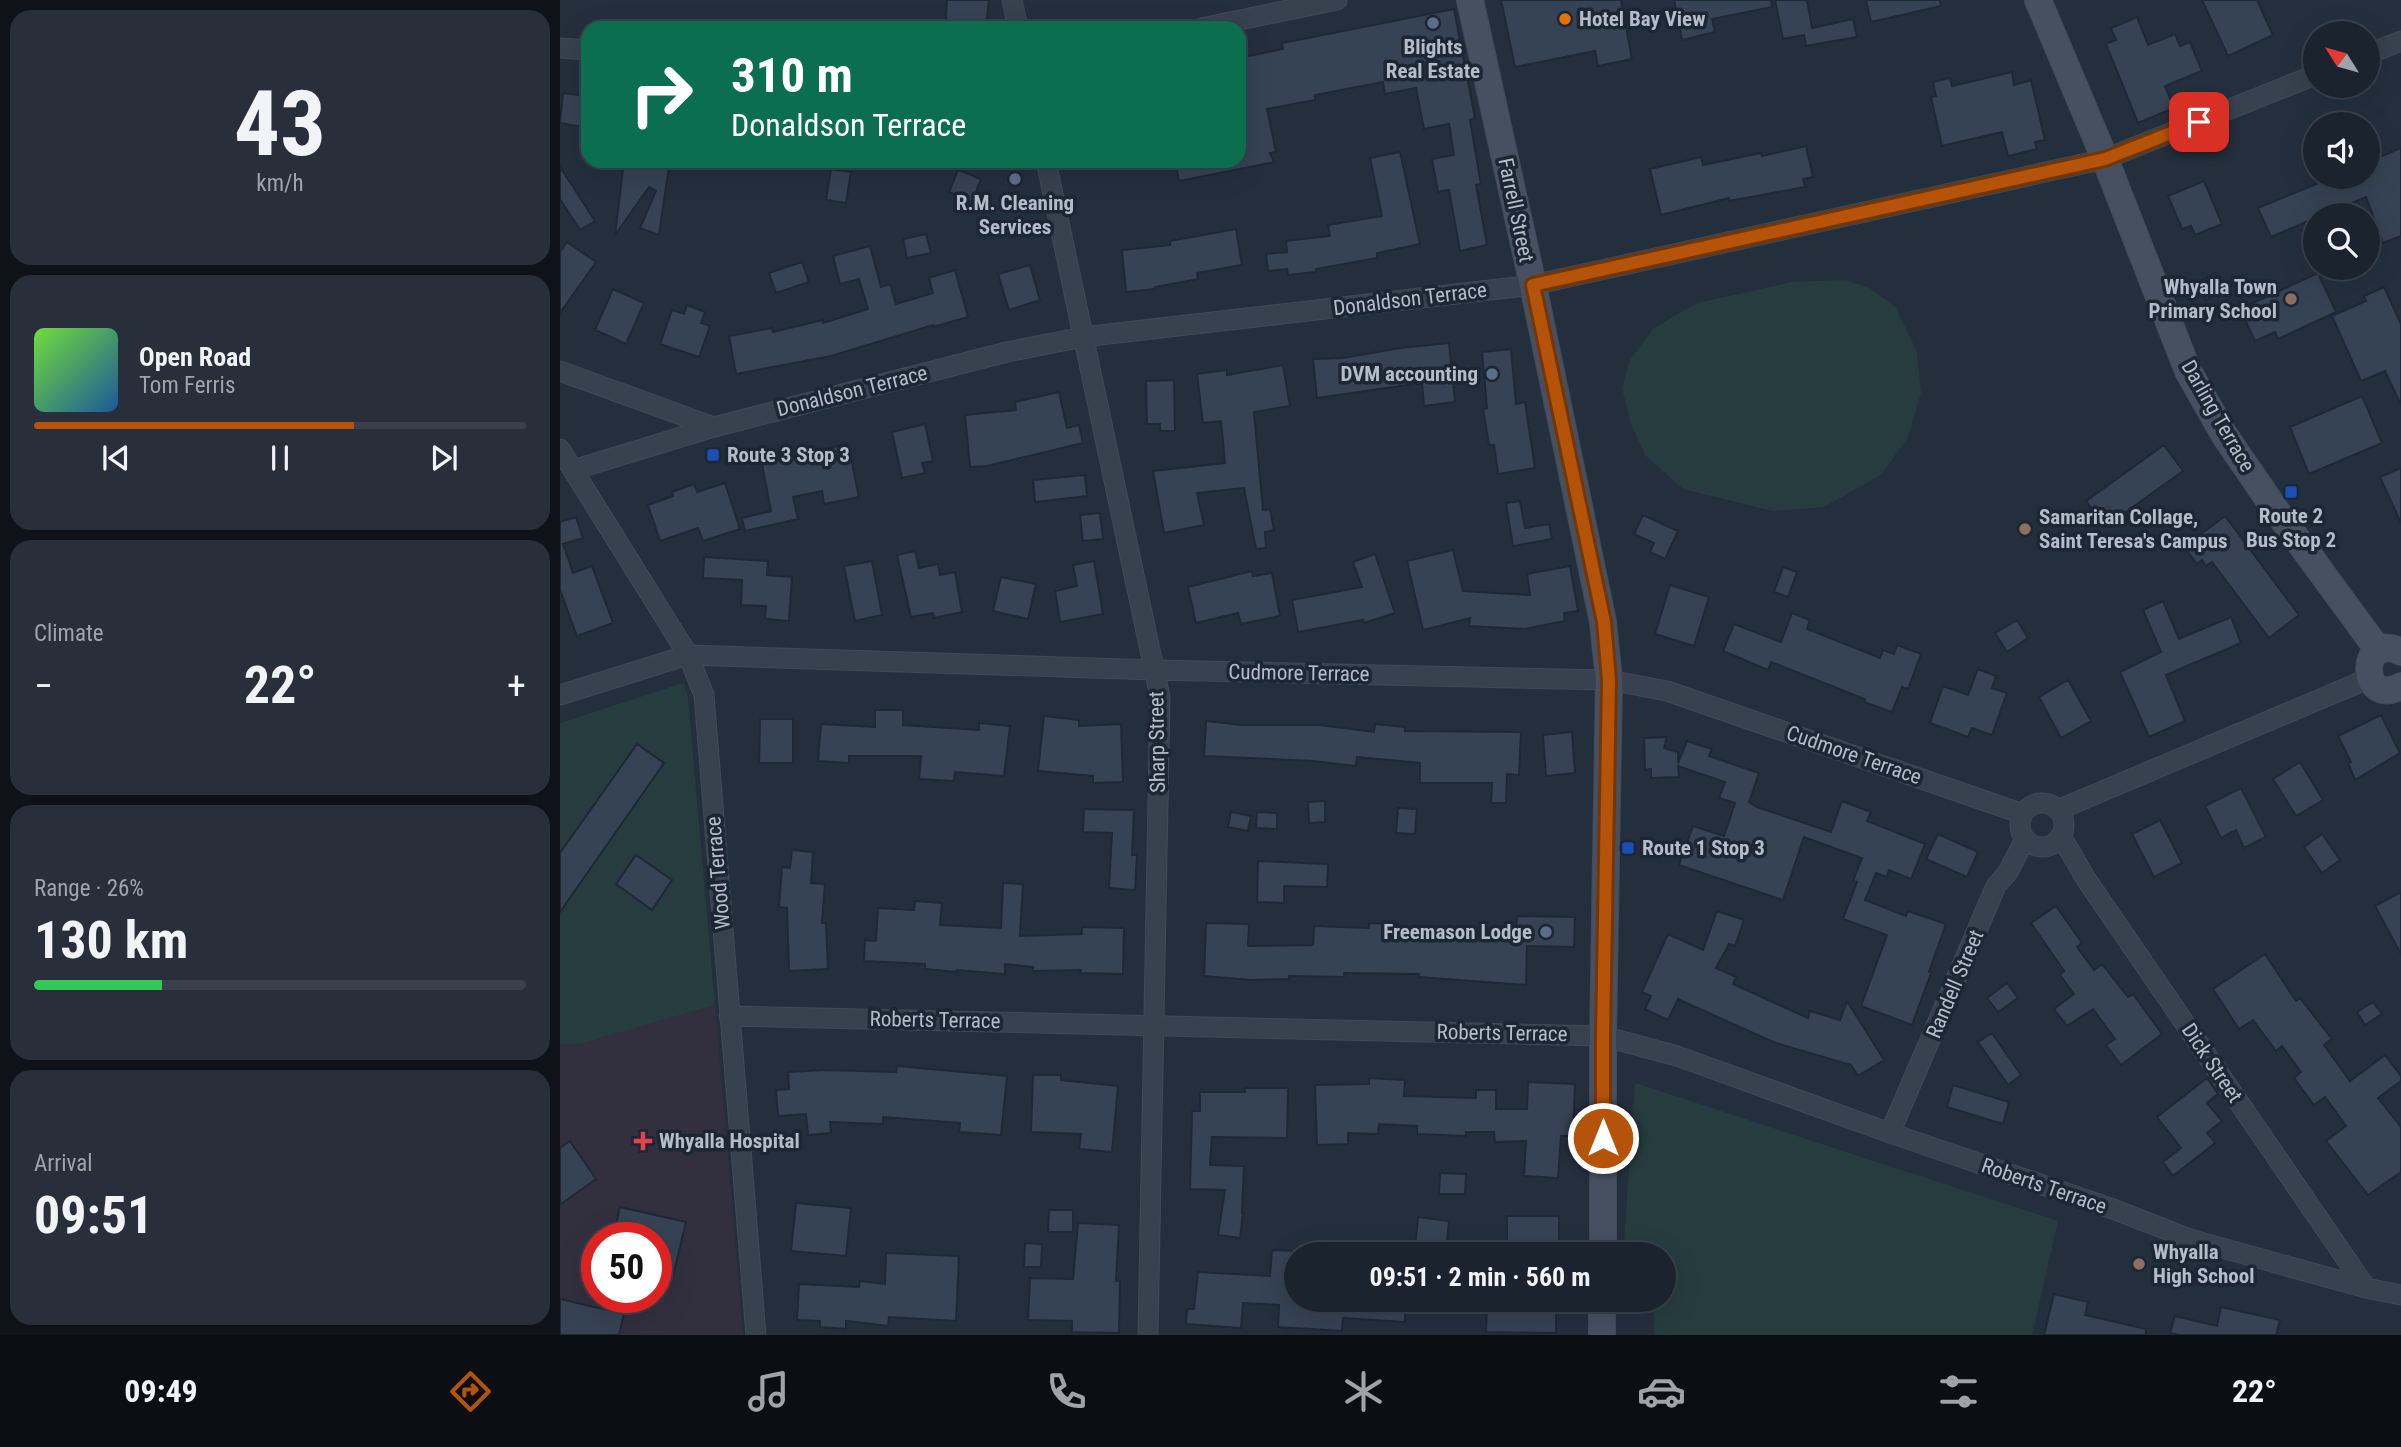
<!DOCTYPE html>
<html lang="en">
<head>
<meta charset="utf-8">
<style>
	:root { --surface:#1b232e; --page:#282f3a; --text:#f1f3f6; --muted:#a0a4aa; --line:#39404a; --accent:#b45309 }
	body { margin:0; font-family:"Roboto Condensed",sans-serif; background:var(--page); color:var(--text); height:100vh; display:flex; flex-direction:column; font-size:26px; white-space:nowrap }
	* { box-sizing:border-box; margin:0 }
	p { font-size:23px; color:var(--muted) }
	.icon { flex:none; width:38px; height:38px; fill:none; stroke:currentColor; stroke-width:2; stroke-linecap:round; stroke-linejoin:round }
	.map { position:relative; flex:1; overflow:hidden }
	.details { display:flex; flex-direction:column; gap:10px; padding:10px; background:#0f1319; width:560px }
	.details>* { flex:none }
	.hud { position:absolute; left:21px; top:21px; width:665px; height:147px; border-radius:21px; box-shadow:0 7px 28px #0002,0 0 0 2px var(--line); background:#0b6e4f; color:#fff; overflow:hidden }
	.needle { width:46px; rotate:307deg }
	.buttons { position:absolute; left:1743px; top:21px; display:grid; gap:14px }
	.buttons a { display:grid; place-items:center; width:77px; height:77px; border-radius:50%; background:var(--surface); box-shadow:0 7px 28px #0002,0 0 0 2px var(--line); font-size:35px }
	.speed { position:absolute; left:21px; top:1222px; display:flex; gap:14px; font-size:35px; font-weight:700; text-align:center }
	.speed>* { display:grid; place-content:center; width:91px; height:91px; border-radius:50%; background:var(--surface); box-shadow:0 7px 28px #0002,0 0 0 2px var(--line); line-height:1 }
	.speed .limit { border:10px solid #d22; background:#fff; color:#111 }
	.pin { position:absolute; display:grid; place-items:center; width:60px; height:60px; color:#fff; margin:-30px; border-radius:14px; box-shadow:0 4px 10px #0006 }
	.me { position:absolute; width:77px; margin:-38px; rotate:0deg; stroke-linejoin:round; filter:drop-shadow(0 0 5px #0008) }
	.turn { display:flex; align-items:center; gap:24px; height:147px; padding:0 35px; font-size:32px }
	.turn .icon { width:91px; height:91px; stroke-width:2.5 }
	.turn b { display:block; font-size:49px; line-height:60px }
	.big { font-size:52px; font-weight:700; line-height:1.1 }
	.details .tile { flex:1; display:flex; flex-direction:column; justify-content:center; gap:10px; min-width:0; padding:0 24px; border-radius:21px; background:var(--page) }
	.details .dial { align-items:center; gap:0 }
	.dial b { font-size:91px; line-height:1 }
	.song { display:flex; align-items:center; gap:21px }
	.cover { width:84px; height:84px; border-radius:10px; background:linear-gradient(135deg,hsl(100 70% 55%),hsl(210 70% 35%)) }
	.played { height:7px; border-radius:4px; background:linear-gradient(90deg,var(--accent) 65%,var(--line) 65%) }
	.keys { display:flex; justify-content:space-around; direction:ltr }
	.heat { display:flex; justify-content:space-between; align-items:center; font-size:38px; direction:ltr }
	.charge { height:10px; border-radius:5px; background:linear-gradient(90deg,#34c759 26%,var(--line) 0) }
	.trip { position:absolute; left:724px; top:1242px; width:392px; height:70px; border-radius:35px; background:var(--surface); box-shadow:0 7px 28px #0002,0 0 0 2px var(--line); font-weight:700; line-height:70px; text-align:center }
	.menu { display:flex; height:112px; justify-content:space-around; align-items:center; background:#0b0e12; color:var(--muted) }
	.menu .icon { width:49px; height:49px }
	.menu .on { color:var(--accent) }
	.menu b { font-size:32px; color:var(--text) }
	main { display:flex; flex:1; min-height:0 }
	.map>svg:first-child { display:block }
</style>
</head>
<body>
<main>
<section class="details">
<div class="tile dial"><b>43</b><p>km/h</p></div>
<div class="tile">
<div class="song"><i class="cover"></i><div><b>Open Road</b><p>Tom Ferris</p></div></div>
<div class="played"></div>
<div class="keys"><svg class="icon" aria-label="previous" viewBox="0 0 24 24"><path d="M18 5L8 12l10 7zM5 5v14"/></svg><svg class="icon" aria-label="pause" viewBox="0 0 24 24"><path d="M8 5v14M16 5v14"/></svg><svg class="icon" aria-label="next" viewBox="0 0 24 24"><path d="M6 5l10 7-10 7zM19 5v14"/></svg></div>
</div>
<div class="tile"><p>Climate</p>
<div class="heat"><a>−</a><b class="big">22°</b><a>+</a></div>
</div>
<div class="tile"><p>Range · 26%</p><b class="big">130 km</b><div class="charge"></div></div>
<div class="tile"><p>Arrival</p><b class="big">09:51</b></div>
</section>
<div class="map">
<svg width="1841" height="1335" viewBox="0 0 1841 1335">
	<rect width="100%" height="100%" fill="#242f3e"/>
	<path fill="#32303f" fill-rule="evenodd" d="M155,1005L183,1335H0V1045L20,1044ZM37,1237H96V1297H37Z"/>
	<path fill="#263c3f" d="M1285,280L1310,288L1336,308L1357,352L1361,393L1348,437L1321,475L1264,507L1213,511L1123,489L1085,455L1071,424L1062,388L1070,360L1094,328L1137,303L1232,282Z
		M123,683L128,698L155,1005L20,1044L0,1045V723Z
		M1075,1083L1498,1221L1472,1335H1094V1300H1104V1255H1063Z"/>
	<path fill="#364354" stroke="#1f2835" stroke-width="2" d="M387,0H429L426,28H385Z
		M941,0H1061L1072,59L1038,66L1035,51L955,67Z
		M1114,0H1211L1212,7L1152,19L1155,32L1122,40Z
		M1215,0H1247L1252,28L1293,19L1297,37L1246,46L1244,35L1223,39Z
		M1306,0H1380L1381,6L1311,22Z
		M1642,0H1697L1713,35L1668,56Z
		M894,9L915,118L910,120L921,184L916,185L927,245L900,251L889,190L878,192L872,159L894,155L889,124L864,129L856,88L825,94L823,82L755,95V100L707,109L716,152L710,153L714,162L619,181L615,161H679V58L723,49L722,43Z
		M1577,17L1588,45L1615,34L1620,46L1630,42L1642,71L1605,86L1614,108L1578,123L1546,44L1556,40L1551,28Z
		M1452,72L1454,85L1471,80L1485,140L1475,142L1477,149L1448,156L1442,132L1382,146L1371,97L1376,96L1373,82L1390,78L1392,86Z
		M3,93L27,96L22,127L0,123Z
		M1246,146L1253,177L1243,179L1245,187L1169,201V198L1101,215L1090,169L1141,157L1143,165L1201,153L1202,156Z
		M1841,148V236L1823,243L1806,197L1763,215H1755V218L1711,237L1698,208L1773,177H1808V162Z
		M840,152L860,244L817,253V258L756,269V272L728,275L727,269L708,271L706,254L727,252L726,241L770,236L768,225L822,216L810,158Z
		M64,161L109,166L99,235L80,228L96,191L89,187L55,235Z
		M0,167L35,221L20,230L0,199Z
		M271,169L291,172L286,203L266,200Z
		M398,170L421,179L412,202L389,192Z
		M1644,181L1662,224L1635,235L1631,226L1622,229L1608,196Z
		M676,229L682,265L637,273L638,279L595,287V289L566,292L562,250L610,245V241Z
		M366,234L371,253L347,258L343,239Z
		M7,242L36,262L0,313V252Z
		M310,246L321,287L330,284L336,304L373,293L369,278L395,270L408,317L373,327V325L271,356L176,374L169,336L212,328L213,332L263,320V323L308,309L299,279L280,284L273,256Z
		M242,262L249,282L216,293L209,273Z
		M470,265L480,300L449,310L438,274Z
		M1655,273L1664,290L1646,300L1636,284Z
		M1758,273L1776,312L1718,339L1715,332L1695,341L1680,309Z
		M1824,287L1841,324V405L1825,371L1801,381L1772,316L1806,301L1804,296Z
		M53,289L84,303L66,344L35,330Z
		M127,305L145,312L141,323L150,326L139,357L100,344L112,310L124,314Z
		M889,343L895,402L864,406L862,383L757,398L753,359L783,358L840,348Z
		M951,349L956,404L965,402L975,468L938,474L934,445H929L923,409L927,408L922,352Z
		M723,365L730,406L694,412L703,510L710,509L714,530L705,532L706,548L696,549L684,488L637,493L644,525L604,533L593,471L665,463L661,421L643,423L637,374L667,370V375Z
		M614,380L615,431H600V424H587L586,381Z
		M499,392L507,428L519,425L523,443L427,466L410,467L405,415L456,410L455,402Z
		M1802,396L1822,443L1749,474L1730,427Z
		M365,424L373,461L362,463L365,473L342,478L332,432Z
		M288,444L299,497L264,504L262,491L233,497L238,519L185,531L182,518L211,511L201,459L227,455V457Z
		M1604,445L1623,471L1545,527L1526,501Z
		M1841,468V523L1820,477Z
		M525,475L527,496L475,502L473,480Z
		M165,483L180,529L143,541L138,528L100,541L88,505L113,496L112,492L134,484L137,492Z
		M960,501L965,528L989,524L992,539L953,546L946,503Z
		M540,513L543,539L523,541L520,515Z
		M1083,515L1118,531L1105,559L1090,552L1094,543L1074,534Z
		M1665,516L1739,615L1709,638L1652,562L1646,566L1642,560L1637,564L1624,547Z
		M16,517L23,538L3,544L13,573L32,566L53,623L17,636L0,590V522Z
		M893,550L903,591L970,595L967,574L1010,566L1018,611L1004,613L1005,621L965,629L909,626L910,618L863,630L847,561Z
		M355,551L359,568L378,564L380,575L395,572L402,612L374,618L373,613L351,617L337,555Z
		M815,554L835,613L804,623L803,620L738,632L732,600L802,587L793,562Z
		M144,557L208,561L207,575L232,577L229,621L205,619L206,606L181,605L182,580L143,578Z
		M312,561L322,615L295,621L284,566Z
		M534,561L543,614L500,622L495,591L517,586L513,565Z
		M1223,567L1237,572L1228,597L1214,592Z
		M692,571L693,576L712,573L720,616L681,624L678,613L636,623L628,587Z
		M441,577L476,584L468,619L433,611Z
		M1110,585L1149,597L1134,646L1095,634Z
		M1603,601L1619,639L1671,617L1681,643L1606,675L1625,721L1589,737L1560,672L1601,652L1583,610Z
		M1232,613L1250,620L1247,629L1320,658L1323,650L1334,654L1337,645L1361,654L1348,689L1342,687L1332,712L1304,702L1305,699L1211,662L1208,670L1163,651L1174,624L1221,642Z
		M1457,620L1468,638L1447,652L1435,633Z
		M1418,669L1436,676L1432,688L1447,693L1432,735L1412,728L1408,737L1370,723L1383,686L1408,695Z
		M1508,680L1531,721L1501,738L1479,697Z
		M315,710H343V725L419,730V723L450,726L444,776L395,772L394,781L359,779L361,756H289V763L258,761L261,724L315,727Z
		M1821,715L1840,753L1795,780L1788,763L1791,762L1778,736Z
		M484,716L519,720V726L561,724L563,782L533,783V776L478,771Z
		M200,719H233V763H199Z
		M646,721L682,725H759L814,732L815,724L845,727V731L961,732L959,775L947,774L946,803H931L932,783H860V763L797,757L796,766L753,761L644,756Z
		M1012,732L1015,773L986,776L983,735Z
		M1107,737L1104,748L1118,752V763L1127,741L1152,749L1149,756L1199,773L1189,802L1197,807L1271,832L1282,801L1311,812L1307,821L1365,844L1351,879L1329,870L1327,877L1316,873L1305,900L1346,916L1348,911L1386,924L1369,972L1371,973L1352,1025L1301,1006L1327,935L1283,919L1297,882L1293,881L1302,858L1244,837L1223,900L1119,865L1133,826L1164,836L1175,803L1159,798L1165,782L1118,766L1119,777L1091,778V769L1085,770L1084,738Z
		M77,744L104,763L0,912V853Z
		M1740,762L1763,800L1736,816L1713,779Z
		M1681,788L1706,837L1684,848L1676,830L1661,838L1645,806Z
		M765,801V822L749,823L748,802Z
		M838,808L857,809L855,834L836,833Z
		M524,809L574,810L572,855H577L575,890L549,888L552,833L523,832Z
		M671,812L691,816L688,831L668,827Z
		M697,812L717,813V829L696,828Z
		M1600,820L1622,863L1594,877L1572,834Z
		M1378,834L1418,852L1407,877L1366,859Z
		M1762,834L1780,860L1762,873L1744,847Z
		M232,850L253,852L251,883L265,884L262,923H266L268,969L229,971L227,908L219,907L222,867L230,868Z
		M76,855L112,880L92,910L56,884Z
		M698,861L768,864L767,887L724,886V903L697,902Z
		M443,883L463,884L460,936L522,934V927L564,928L563,974L520,973L521,970L473,971V967L445,964V974L397,970V972L365,969V964L304,961L305,940L316,941L318,908L354,910L355,901L382,903L380,925L441,928Z
		M1841,892V954L1815,906Z
		M1496,906L1522,943L1517,947L1534,970L1542,964L1568,997L1573,994L1602,1034L1561,1065L1546,1045L1555,1039L1533,1009L1507,1026L1494,1009L1514,994L1500,975L1504,971L1471,923Z
		M1157,911L1184,920L1175,946L1169,944L1156,968L1176,977L1173,984L1248,1018L1250,1011L1280,1020L1287,1001L1324,1060L1298,1076L1291,1065L1213,1042L1118,999L1108,1020L1085,1009L1091,996L1082,992L1108,934L1143,950Z
		M957,916L1015,917L1014,947L967,946L966,985L859,977V974L784,973V977L729,976V979L692,980L644,976L646,923L689,924L688,946L753,945L754,926L809,928V923L838,924V931L903,937V939L956,941Z
		M1705,954L1736,1001L1740,998L1772,1039L1764,1045L1790,1081L1825,1055L1841,1076V1081L1818,1098L1841,1127V1172L1808,1195L1766,1141L1786,1126L1765,1097L1754,1105L1734,1078L1741,1072L1722,1046L1716,1051L1693,1020L1679,1029L1653,989Z
		M1447,983L1458,998L1438,1012L1427,998Z
		M1813,1002L1822,1014L1805,1025L1797,1012Z
		M1432,1033L1461,1075L1448,1085L1418,1042Z
		M337,1066L447,1076L441,1135L399,1132L400,1123L323,1117V1124L270,1122L271,1133L248,1135L246,1114L218,1116L216,1090L229,1089L228,1072L265,1070L336,1072Z
		M473,1075H501V1080L558,1086L552,1152L519,1149L521,1134L471,1132Z
		M809,1078L845,1080L844,1096L916,1098V1090H936V1109H967L968,1082L1015,1084L1013,1136H1001L998,1178L964,1176L966,1141L935,1142L934,1132H906V1136L857,1134V1126L819,1124L818,1134L788,1133V1144L757,1145L755,1085L809,1084Z
		M1647,1078L1658,1094L1647,1103L1662,1121L1647,1133L1655,1143L1613,1176L1603,1162L1621,1148L1597,1117Z
		M1393,1085L1449,1102L1443,1124L1387,1107Z
		M685,1088H728L727,1138L652,1137L650,1165L684,1166L682,1213H683L680,1238L658,1235L665,1190L630,1189L632,1111H640V1092H685Z
		M10,1141L36,1179L0,1205V1148Z
		M880,1173L906,1174L905,1194H879Z
		M236,1203L291,1208L286,1256L231,1251Z
		M60,1207L126,1222L113,1276L96,1272V1237H53Z
		M489,1210H513V1232H488Z
		M947,1216H999V1255H952V1243H947Z
		M858,1217L889,1221L886,1252L855,1248Z
		M518,1223L559,1225L556,1281H560L559,1333L512,1332V1321L468,1320L470,1278L513,1279Z
		M465,1243L482,1244L481,1267H464Z
		M712,1250L737,1251V1300H846L845,1322L783,1318L782,1331L718,1327L719,1305L683,1303L681,1328L626,1324L627,1309H634L638,1272L710,1276Z
		M326,1253L399,1256L396,1321L329,1317L328,1326L286,1321V1329L260,1327V1321L237,1320L239,1284L299,1287L300,1281L325,1284Z
		M1494,1294L1528,1302L1525,1315L1586,1329V1335H1484Z
		M0,1299L64,1314L59,1335H0Z
		M927,1306L996,1307V1333L926,1332Z
		M1661,1307L1720,1320L1716,1335H1619L1610,1333L1615,1316L1657,1326Z"/>
	<g fill="none" stroke-linecap="round" stroke-linejoin="round">
		<defs>
			<path id="minor" d="M452,0L458,28
				M641,28L777,0
				M0,48L28,50
				M1808,54L1841,41
				M486,161L600,697L588,1335
				M0,371L154,427
				M0,449L128,655L144,695L196,1335
				M13,470L154,427L447,352L523,337L973,285L1545,159L1755,75
				M0,695L128,655L594,670L1049,680L1107,691L1463,814
				M1460 825a22 22 0 1 1 44 0a22 22 0 1 1-44 0Z
				M1498,810L1810,678
				M1501,836L1526,879L1806,1288
				M169,1016L1043,1036L1117,1056L1330,1133L1553,1209L1630,1239L1806,1288L1841,1295
				M1330,1133L1436,886L1448,872L1465,839"/>
			<path id="secondary" d="M910,0L973,285L1043,622L1049,680L1043,1036V1255
				M1478,0L1545,159L1628,371L1665,436L1715,509L1819,651
				M1841,652C1799,629 1798,709 1841,686
				M1042,1335V1300"/>
		</defs>
		<use href="#minor" stroke="#414a57" stroke-width="21"/>
		<use href="#secondary" stroke="#414a57" stroke-width="28"/>
		<use href="#minor" stroke="#38414e" stroke-width="19"/>
		<use href="#secondary" stroke="#465061" stroke-width="26"/>
	</g>
	<g fill="none" stroke-linecap="round" stroke-linejoin="round">
		<defs>
			<path id="route" d="M1043,1138V1036L1049,680L1044,622L973,285L1545,159L1639,122"/>
		</defs>
		<use href="#route" stroke="#753606" stroke-width="18"/>
		<use href="#route" stroke="#b45309" stroke-width="12"/>
	</g>
	<circle fill="#e8710a" stroke="#1d2633" stroke-width="2.5" cx="1005" cy="19" r="7"/>
	<g fill="#5c6f8a" stroke="#1d2633" stroke-width="2.5">
		<circle cx="873" cy="23" r="7"/>
		<circle cx="455" cy="179" r="7"/>
		<circle cx="932" cy="374" r="7"/>
		<circle cx="986" cy="932" r="7"/>
	</g>
	<g fill="#8d6e63" stroke="#1d2633" stroke-width="2.5">
		<circle cx="1731" cy="299" r="7"/>
		<circle cx="1465" cy="529" r="7"/>
		<circle cx="1579" cy="1264" r="7"/>
	</g>
	<g fill="#1a4fb4" stroke="#1d2633" stroke-width="2.5">
		<rect x="146" y="448" width="14" height="14" rx="3.5"/>
		<rect x="1724" y="485" width="14" height="14" rx="3.5"/>
		<rect x="1061" y="841" width="14" height="14" rx="3.5"/>
	</g>
	<path fill="#e0444e" stroke="#1d2633" stroke-width="2.5" d="M79.5 1130.5h7v7h7v7h-7v7h-7v-7h-7v-7h7z"/>
	<g text-anchor="middle" stroke-width="7" stroke-linejoin="round" paint-order="stroke">
		<g font-size="21" font-weight="bold" fill="#b4bcc9" stroke="#1d2633" text-anchor="start">
			<text x="1019" y="26">Hotel Bay View</text>
			<text x="873" y="54" text-anchor="middle">Blights<tspan x="873" dy="24">Real Estate</tspan></text>
			<text x="455" y="210" text-anchor="middle">R.M. Cleaning<tspan x="455" dy="24">Services</tspan></text>
			<text x="1717" y="294" text-anchor="end">Whyalla Town<tspan x="1717" dy="24">Primary School</tspan></text>
			<text x="918" y="381" text-anchor="end">DVM accounting</text>
			<text x="167" y="462">Route 3 Stop 3</text>
			<text x="1731" y="523" text-anchor="middle">Route 2<tspan x="1731" dy="24">Bus Stop 2</tspan></text>
			<text x="1479" y="524">Samaritan Collage,<tspan x="1479" dy="24">Saint Teresa's Campus</tspan></text>
			<text x="1082" y="855">Route 1 Stop 3</text>
			<text x="972" y="939" text-anchor="end">Freemason Lodge</text>
			<text x="99" y="1148">Whyalla Hospital</text>
			<text x="1593" y="1259">Whyalla<tspan x="1593" dy="24">High School</tspan></text>
		</g>
		<g font-size="21" fill="#b4bcc9" stroke="#1d2633">
			<text transform="translate(956 210) rotate(78)" y="7">Farrell Street</text>
			<text transform="translate(850 299) rotate(-7)" y="7">Donaldson Terrace</text>
			<text transform="translate(292 391) rotate(-14)" y="7">Donaldson Terrace</text>
			<text transform="translate(1658 416) rotate(60)" y="7">Darling Terrace</text>
			<text transform="translate(739 673) rotate(1)" y="7">Cudmore Terrace</text>
			<text transform="translate(597 742) rotate(-91)" y="7">Sharp Street</text>
			<text transform="translate(1294 755) rotate(19)" y="7">Cudmore Terrace</text>
			<text transform="translate(158 873) rotate(-95)" y="7">Wood Terrace</text>
			<text transform="translate(1395 984) rotate(-67)" y="7">Randell Street</text>
			<text transform="translate(375 1020) rotate(1)" y="7">Roberts Terrace</text>
			<text transform="translate(942 1033) rotate(1)" y="7">Roberts Terrace</text>
			<text transform="translate(1652 1063) rotate(56)" y="7">Dick Street</text>
			<text transform="translate(1484 1186) rotate(19)" y="7">Roberts Terrace</text>
		</g>
	</g>
</svg>
<div class="buttons">
<a><svg class="needle" viewBox="-14 -14 28 28"><path d="M0-13l5 13h-10z" fill="#e53935"/><path d="M0 13l5-13h-10z" fill="#a0a4aa"/></svg></a>
<a><svg class="icon" aria-label="sound" viewBox="0 0 24 24"><path d="M4 9h4l5-4v14l-5-4H4zM17 9q2 3 0 6"/></svg></a>
<a><svg class="icon" aria-label="search" viewBox="0 0 24 24"><circle cx="10" cy="10" r="6"/><path d="M15 15l6 6"/></svg></a>
</div>
<div class="speed"><div class="limit">50</div></div>
<div class="pin" style="left:1639px;top:122px;background:#d93025"><svg class="icon" aria-label="arrive" viewBox="0 0 24 24"><path d="M6 21V4h12l-3 4 3 4H6"/></svg></div>
<svg class="me" style="left:1043px;top:1138px" viewBox="-20 -20 40 40"><circle r="17" fill="#b45309" stroke="#fff" stroke-width="3"/><path d="M0-11L8 9 0 5-8 9z" fill="#fff"/></svg>
<div class="trip">09:51 · 2 min · 560 m</div>
<div class="hud">
<div class="turn"><svg class="icon" aria-label="right" viewBox="0 0 24 24"><path d="M7 20v-9h11M14 6l5 5-5 5"/></svg><div><b>310 m</b>Donaldson Terrace</div></div>
</div>
</div>
</main>
<nav class="menu">
<b>09:49</b>
<svg class="icon on" aria-label="directions" viewBox="0 0 24 24"><path d="M12 3l9 9-9 9-9-9zM9 14v-3h6M13 9l2 2-2 2"/></svg>
<svg class="icon" aria-label="music" viewBox="0 0 24 24"><path d="M9 18V5l10-2v13"/><circle cx="6" cy="18" r="3"/><circle cx="16" cy="16" r="3"/></svg>
<svg class="icon" aria-label="phone" viewBox="0 0 24 24"><path d="M5 4h4l2 5-3 2q2 4 5 5l2-3 5 2v4C11 20 4 13 5 4z"/></svg>
<svg class="icon" aria-label="climate" viewBox="0 0 24 24"><path d="M12 3v18M4 7l16 10M4 17L20 7"/></svg>
<svg class="icon" aria-label="car" viewBox="0 0 24 24"><path d="M5 17H2v-5l4-1 3-4h7l3 4 3 1v5h-3M9 17h6M6 11h13"/><circle cx="7" cy="17" r="2"/><circle cx="17" cy="17" r="2"/></svg>
<svg class="icon" aria-label="filters" viewBox="0 0 24 24"><path d="M4 7h16M4 17h16"/><circle cx="9" cy="7" r="2"/><circle cx="15" cy="17" r="2"/></svg>
<b>22°</b>
</nav>
</body>
</html>
